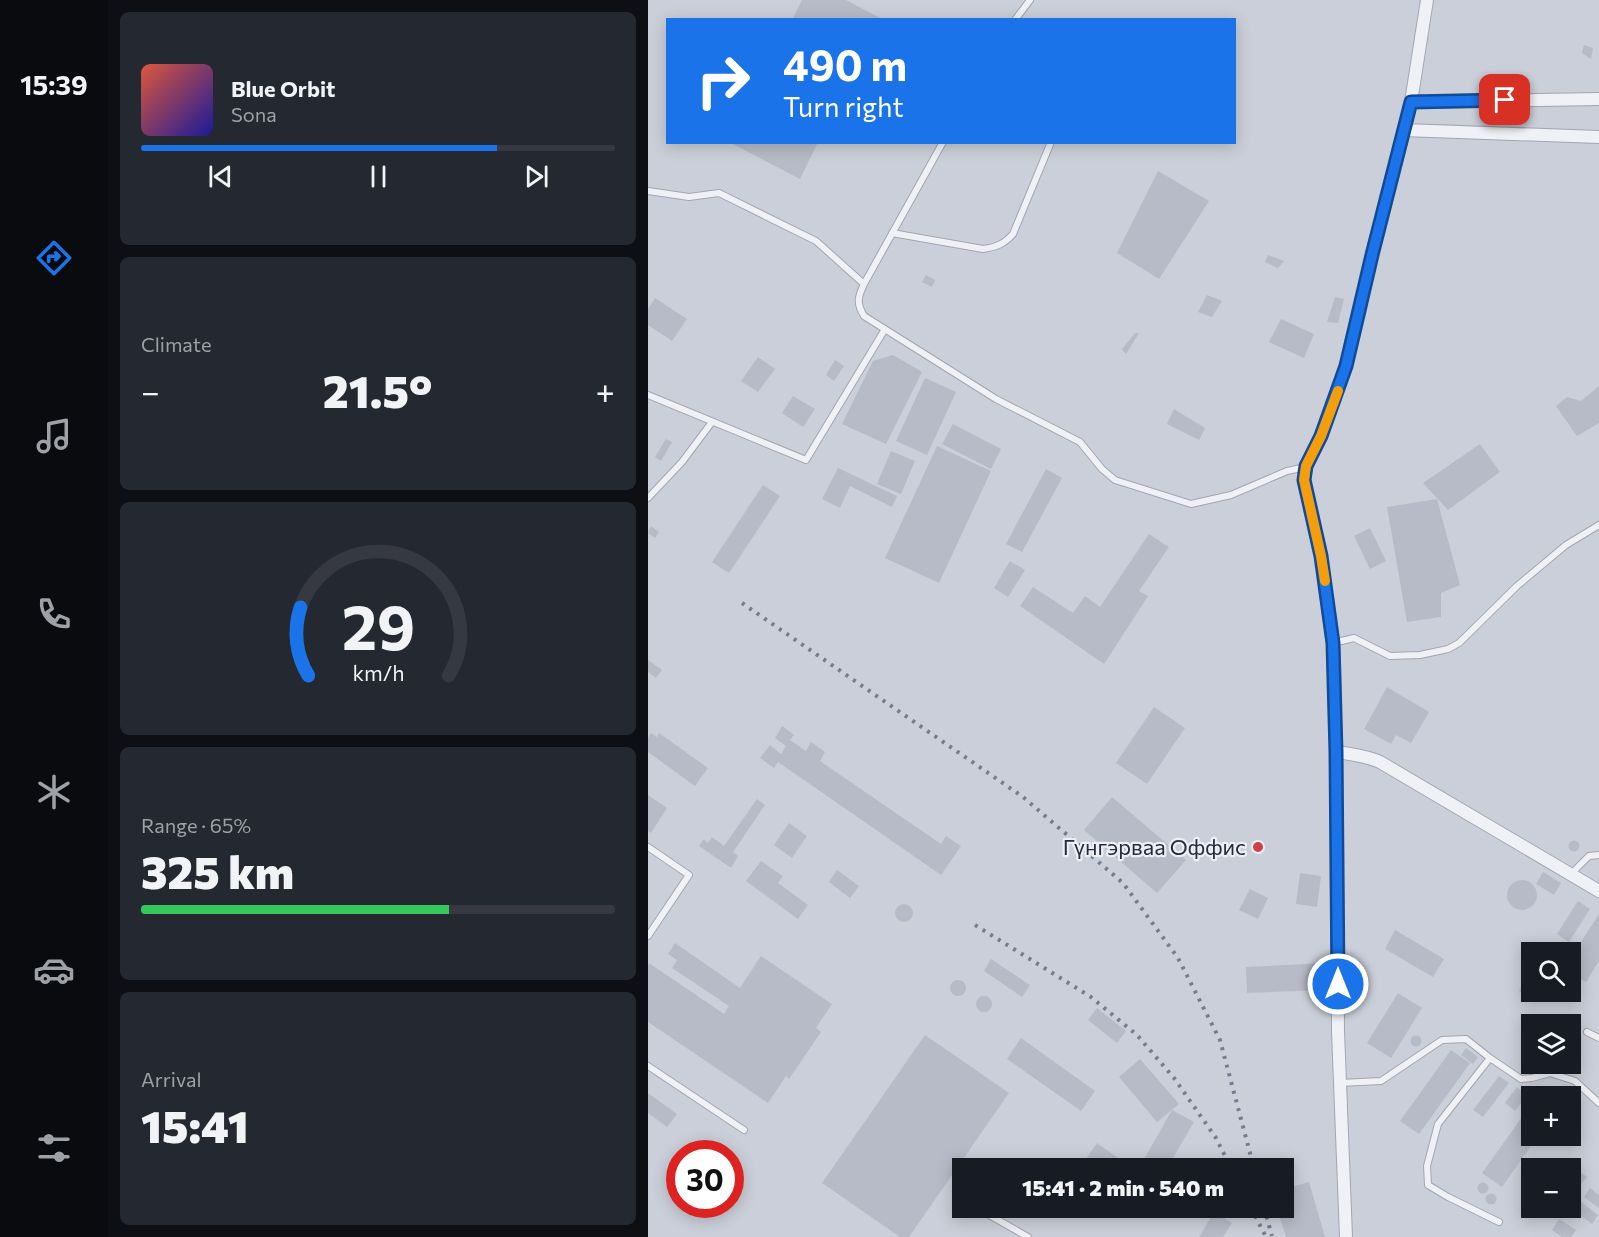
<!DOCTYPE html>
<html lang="en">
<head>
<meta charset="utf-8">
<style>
	:root { --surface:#171b24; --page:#242831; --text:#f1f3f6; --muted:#9ea1a6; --line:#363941; --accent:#1a73e8 }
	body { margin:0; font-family:Commissioner,sans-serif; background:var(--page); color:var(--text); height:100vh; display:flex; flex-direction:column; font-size:22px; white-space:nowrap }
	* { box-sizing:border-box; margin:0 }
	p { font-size:20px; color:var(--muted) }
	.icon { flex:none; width:33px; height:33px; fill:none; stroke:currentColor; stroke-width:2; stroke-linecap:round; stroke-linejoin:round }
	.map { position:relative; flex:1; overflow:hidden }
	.sheet { display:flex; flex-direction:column; gap:12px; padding:12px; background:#0d0f14; width:540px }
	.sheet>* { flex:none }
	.banner { position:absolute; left:18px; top:18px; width:570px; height:126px; border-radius:0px; box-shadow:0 3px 15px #0003; background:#1a73e8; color:#fff; overflow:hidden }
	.buttons { position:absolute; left:873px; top:942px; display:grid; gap:12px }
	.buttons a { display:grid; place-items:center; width:60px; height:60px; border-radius:0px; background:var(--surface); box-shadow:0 3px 15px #0003; font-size:30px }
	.speed { position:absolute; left:18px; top:1140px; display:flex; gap:12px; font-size:30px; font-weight:700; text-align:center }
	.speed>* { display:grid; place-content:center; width:78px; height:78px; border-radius:50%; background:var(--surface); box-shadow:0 3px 15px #0003; line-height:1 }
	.speed .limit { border:9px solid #d22; background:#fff; color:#111 }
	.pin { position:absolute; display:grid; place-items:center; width:51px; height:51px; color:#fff; margin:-26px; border-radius:12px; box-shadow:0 3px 9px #0006 }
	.me { position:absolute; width:66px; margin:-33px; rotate:0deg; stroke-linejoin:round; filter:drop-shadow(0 0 4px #0008) }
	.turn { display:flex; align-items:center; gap:21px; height:126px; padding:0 18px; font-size:27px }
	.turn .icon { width:78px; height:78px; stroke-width:2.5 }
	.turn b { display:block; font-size:42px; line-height:51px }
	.big { font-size:45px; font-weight:800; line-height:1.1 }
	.sheet .tile { flex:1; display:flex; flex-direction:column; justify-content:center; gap:9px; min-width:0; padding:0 21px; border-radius:9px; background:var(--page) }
	.sheet .dial { align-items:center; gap:0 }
	.dial svg { height:156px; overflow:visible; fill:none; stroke:var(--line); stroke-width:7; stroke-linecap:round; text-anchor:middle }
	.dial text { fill:var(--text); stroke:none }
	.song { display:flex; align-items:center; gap:18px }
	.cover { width:72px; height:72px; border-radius:9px; background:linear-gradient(135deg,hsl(10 70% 55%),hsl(240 70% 35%)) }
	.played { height:6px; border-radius:3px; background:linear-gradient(90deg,var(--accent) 75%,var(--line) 75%) }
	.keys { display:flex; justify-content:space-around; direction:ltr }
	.heat { display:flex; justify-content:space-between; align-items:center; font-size:33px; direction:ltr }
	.charge { height:9px; border-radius:4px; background:linear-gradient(90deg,#34c759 65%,var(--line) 0) }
	.trip { position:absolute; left:304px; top:1158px; width:342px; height:60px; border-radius:0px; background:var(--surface); box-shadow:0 3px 15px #0003; font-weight:800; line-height:60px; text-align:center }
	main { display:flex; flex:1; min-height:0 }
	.tabs { display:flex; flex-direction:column; width:108px; justify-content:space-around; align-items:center; background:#090b0e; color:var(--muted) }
	.tabs .icon { width:42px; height:42px }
	.tabs .current { color:var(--accent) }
	.tabs b { font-size:27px; color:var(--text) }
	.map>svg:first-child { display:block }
</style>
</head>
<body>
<main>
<nav class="tabs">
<b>15:39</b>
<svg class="icon current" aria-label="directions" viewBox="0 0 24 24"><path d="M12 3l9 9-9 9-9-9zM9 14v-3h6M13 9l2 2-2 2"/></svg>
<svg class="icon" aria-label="music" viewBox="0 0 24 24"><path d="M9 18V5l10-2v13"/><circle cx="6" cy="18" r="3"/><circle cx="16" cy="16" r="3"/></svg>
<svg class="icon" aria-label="phone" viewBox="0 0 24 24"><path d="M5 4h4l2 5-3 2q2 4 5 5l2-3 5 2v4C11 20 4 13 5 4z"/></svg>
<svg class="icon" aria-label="climate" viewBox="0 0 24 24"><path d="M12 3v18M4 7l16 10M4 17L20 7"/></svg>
<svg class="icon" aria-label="car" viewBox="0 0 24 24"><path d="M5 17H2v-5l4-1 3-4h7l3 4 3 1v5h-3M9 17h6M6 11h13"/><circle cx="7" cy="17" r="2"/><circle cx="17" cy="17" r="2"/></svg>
<svg class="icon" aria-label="filters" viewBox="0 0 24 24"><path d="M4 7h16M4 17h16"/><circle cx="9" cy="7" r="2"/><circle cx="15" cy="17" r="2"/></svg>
</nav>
<section class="sheet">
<div class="tile">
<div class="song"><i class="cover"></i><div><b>Blue Orbit</b><p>Sona</p></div></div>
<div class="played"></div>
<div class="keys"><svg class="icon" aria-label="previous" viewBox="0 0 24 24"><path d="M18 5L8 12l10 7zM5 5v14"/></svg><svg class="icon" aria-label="pause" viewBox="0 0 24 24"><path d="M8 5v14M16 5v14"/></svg><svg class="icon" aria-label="next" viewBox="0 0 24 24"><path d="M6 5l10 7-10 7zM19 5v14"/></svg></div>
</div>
<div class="tile"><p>Climate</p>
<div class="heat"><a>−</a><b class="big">21.5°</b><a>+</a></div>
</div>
<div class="tile dial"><svg viewBox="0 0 100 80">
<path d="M14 69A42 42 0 1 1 86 69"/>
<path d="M14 69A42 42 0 0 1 10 34" stroke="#1a73e8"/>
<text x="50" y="56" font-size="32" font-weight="700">29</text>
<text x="50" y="72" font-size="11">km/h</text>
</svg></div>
<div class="tile"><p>Range · 65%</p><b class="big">325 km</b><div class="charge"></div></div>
<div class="tile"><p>Arrival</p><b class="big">15:41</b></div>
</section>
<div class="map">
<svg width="951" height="1237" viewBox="0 0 951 1237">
	<rect width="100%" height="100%" fill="#dde0e7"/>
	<path fill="#cbcfd9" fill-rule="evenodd" d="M0,0H951V1237H0ZM20,20H586V142H20ZM884,952H922V992H884ZM884,1024H922V1064H884ZM884,1096H922V1136H884ZM32,1154H82V1204H32ZM315,1168H636V1208H315ZM884,1168H922V1208H884Z"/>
	<path fill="#b7bbc7" d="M154,0H198L236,20H144Z
		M936,45L945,48L943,59L934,53Z
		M81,142H170L152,179Z
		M510,171L561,201L511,279L469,253Z
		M620,255L636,261L630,268L617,262Z
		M278,275L287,280L284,287L274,282Z
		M559,295L574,301L564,317L550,312Z
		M687,297L696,299L690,323L679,322Z
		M7,298L39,319L24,341L0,325V309Z
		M633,319L666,334L656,358L621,342Z
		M487,333H491L478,354L474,349Z
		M245,355L274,372L238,444L194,424L225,361Z
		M110,357L127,369L110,392L93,381Z
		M187,360L196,366L186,381L178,375Z
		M277,378L308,392L279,455L248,441Z
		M951,386V423L929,436L908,406L919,397L933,401Z
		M145,396L167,409L155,427L134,413Z
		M526,409L557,428L551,440L519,424Z
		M305,424L353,449L343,469L294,444Z
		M18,439L24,442L13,461L7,457Z
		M832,444L852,472L800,510L775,483Z
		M289,446L343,471L291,583L237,558Z
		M243,451L267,461L253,494L229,484Z
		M190,468L249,496L244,507L202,486L192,508L174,499Z
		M398,469L414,478L374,552L358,544Z
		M115,485L132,496L81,573L64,562Z
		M789,499L812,585L793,593V617L759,622L739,507Z
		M3,526L11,532L7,538L0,533Z
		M722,528L738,561L722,569L706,536Z
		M501,534L521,547L491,591L500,596L456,664L372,606L385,587L425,613L437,596L452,607Z
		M362,561L377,570L360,597L346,588Z
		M0,660L14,670L8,678L0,672Z
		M739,687L781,712L763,743L748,735L743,744L716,729Z
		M506,707L537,728L499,784L468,763Z
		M134,726L146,735L142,740L158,751L163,742L177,752L172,761L293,844L298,836L313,846L293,875L130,762L126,768L112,758L122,745L133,754L138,746L127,738Z
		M3,733L9,737L11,733L60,768L47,786L0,752V738Z
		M0,795L19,808L3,833L0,831Z
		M464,797L538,860L509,893L436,830Z
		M109,799L117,805L85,852L90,856L83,868L51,846L56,839L60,843L64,837L76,846Z
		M141,823L159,836L144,858L126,845Z
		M920.5 846a5.5 5.5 0 1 1 11 0a5.5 5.5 0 1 1-11 0Z
		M113,861L135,876L130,883L160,905L150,919L98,881Z
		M189,870L211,886L202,898L181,882Z
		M895,872L913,883L906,895L888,884Z
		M652,873L673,876L669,907L648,904Z
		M859 895a15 15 0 1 1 30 0a15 15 0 1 1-30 0Z
		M602,889L620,898L610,919L591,910Z
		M930,901L942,909L921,942L909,934Z
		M247 913a9 9 0 1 1 18 0a9 9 0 1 1-18 0Z
		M951,914V961L938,982L922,973V959Z
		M747,930L796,959L785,977L737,949Z
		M27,943L92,988L113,956L184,1004L168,1028L173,1032L141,1079L138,1076L120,1103L0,1022V966L1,963L76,1014L81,1006L24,968L29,960L20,954Z
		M343,959L382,985L374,997L336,971Z
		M675,963L676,990L599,993L598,967Z
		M884,971V992H891L885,1000L871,991Z
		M302 988a8 8 0 1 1 16 0a8 8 0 1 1-16 0Z
		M750,993L774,1008L743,1058L719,1043Z
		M328 1004a8 8 0 1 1 16 0a8 8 0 1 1-16 0Z
		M449,1008L478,1031L469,1043L440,1020Z
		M277,1035L361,1093L261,1237H252L174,1183Z
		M762.5 1041a5.5 5.5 0 1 1 11 0a5.5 5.5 0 1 1-11 0Z
		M373,1038L447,1091L433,1111L359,1059Z
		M818,1048L830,1057L825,1064L813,1055Z
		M803,1050L822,1063L771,1134L752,1121Z
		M492,1059L531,1104L509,1122L471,1077Z
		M851,1076L861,1083L835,1117L825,1110Z
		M869,1087L879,1095L867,1111L857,1103Z
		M0,1093L29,1114L19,1127L0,1113Z
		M884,1103V1136H890L854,1187L834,1173Z
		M524,1110L546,1122L519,1168H509L495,1161Z
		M449,1143L477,1163L473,1168H432Z
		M931,1171L939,1177L929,1189L922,1184V1181Z
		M661,1182L677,1237H638L629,1208H636V1189Z
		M829.5 1188a5.5 5.5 0 1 1 11 0a5.5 5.5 0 1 1-11 0Z
		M942,1188L951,1195V1208L936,1197Z
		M837.5 1199a5.5 5.5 0 1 1 11 0a5.5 5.5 0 1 1-11 0Z
		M932,1201L950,1215L944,1224L925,1210Z
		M566,1212L584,1223L575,1237H551Z
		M911,1219L928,1230L923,1237H914L904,1230Z"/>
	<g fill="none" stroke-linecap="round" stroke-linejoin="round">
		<defs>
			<path id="service" d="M367,20L382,0
				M295,142L216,284C210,297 208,303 216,316L348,399L432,442L454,469L467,480L543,504L583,495L639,471L658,467
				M0,191L41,197L71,193L168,241L216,284
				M244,233L335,249C349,247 356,244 365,234L403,142
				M0,395L158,460L237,329
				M0,498L34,462L64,422
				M685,643L706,638L742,656L772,655L800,649L811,643L869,586L918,545L951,525
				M0,847L41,875L0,936
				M923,874L941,856L951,855
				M939,1032L951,1038
				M842,1058L790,1124L779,1166L780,1185L800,1197L851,1222
				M0,1066L96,1130
				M692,1083L733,1081L794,1040L818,1039L842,1058L873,1079L884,1078L902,1073L927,1081L951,1103
				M313,1198L315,1200
				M329,1208L380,1237"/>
			<path id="minor" d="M763,102L951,99
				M756,130L951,137
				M688,752C704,754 718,756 732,762L951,891
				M698,1237L690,1031L688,752L685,643L673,556L656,480L658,467L673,436L698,366L724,255L763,102L779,0"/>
		</defs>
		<use href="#service" stroke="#a3a6b1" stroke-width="8"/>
		<use href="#minor" stroke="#a3a6b1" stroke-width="14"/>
		<use href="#service" stroke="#f0f1f6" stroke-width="6"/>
		<use href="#minor" stroke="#f0f1f6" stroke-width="12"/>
		<path stroke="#777d91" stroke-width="4" stroke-dasharray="3 6" stroke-linecap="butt" d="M94,603L375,797L475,883L530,958L572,1040L606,1168
			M327,925L443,997L489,1035L526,1078L568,1138L583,1168
			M603,1208L618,1237
			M616,1208L624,1236"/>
	</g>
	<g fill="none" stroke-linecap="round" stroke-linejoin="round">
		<defs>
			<path id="route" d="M690,984L688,752L685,643L673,556L656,480L658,466L673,436L698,366L724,255L763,102L857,100"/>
		</defs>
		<use href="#route" stroke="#114b97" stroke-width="15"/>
		<use href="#route" stroke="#1a73e8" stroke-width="10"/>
		<path stroke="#f59e0b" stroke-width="10" d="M677,581L673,556L656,480L658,466L673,436L690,391"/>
	</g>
	<circle fill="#d03f42" stroke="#edeff5" stroke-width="2" cx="610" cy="847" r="6"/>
	<g text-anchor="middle" stroke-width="4.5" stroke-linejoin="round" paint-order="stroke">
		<g font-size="22" fill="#272c3e" stroke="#edeff5" text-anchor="end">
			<text x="598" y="855">Гүнгэрваа Оффис</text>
		</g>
	</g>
</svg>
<div class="buttons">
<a><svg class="icon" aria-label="search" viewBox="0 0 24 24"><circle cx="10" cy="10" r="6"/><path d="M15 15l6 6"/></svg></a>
<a><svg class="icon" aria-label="layers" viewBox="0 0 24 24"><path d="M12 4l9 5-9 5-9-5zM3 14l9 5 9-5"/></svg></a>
<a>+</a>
<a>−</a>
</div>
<div class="speed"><div class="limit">30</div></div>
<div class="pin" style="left:857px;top:100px;background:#d93025"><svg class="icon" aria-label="arrive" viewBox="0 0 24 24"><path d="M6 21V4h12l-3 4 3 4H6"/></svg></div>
<svg class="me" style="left:690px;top:984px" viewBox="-20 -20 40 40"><circle r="17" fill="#1a73e8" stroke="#fff" stroke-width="3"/><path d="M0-11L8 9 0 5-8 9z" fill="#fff"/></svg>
<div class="trip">15:41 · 2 min · 540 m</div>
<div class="banner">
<div class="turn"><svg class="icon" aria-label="right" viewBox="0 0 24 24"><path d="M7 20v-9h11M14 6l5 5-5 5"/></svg><div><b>490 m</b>Turn right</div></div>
</div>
</div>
</main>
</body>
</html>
